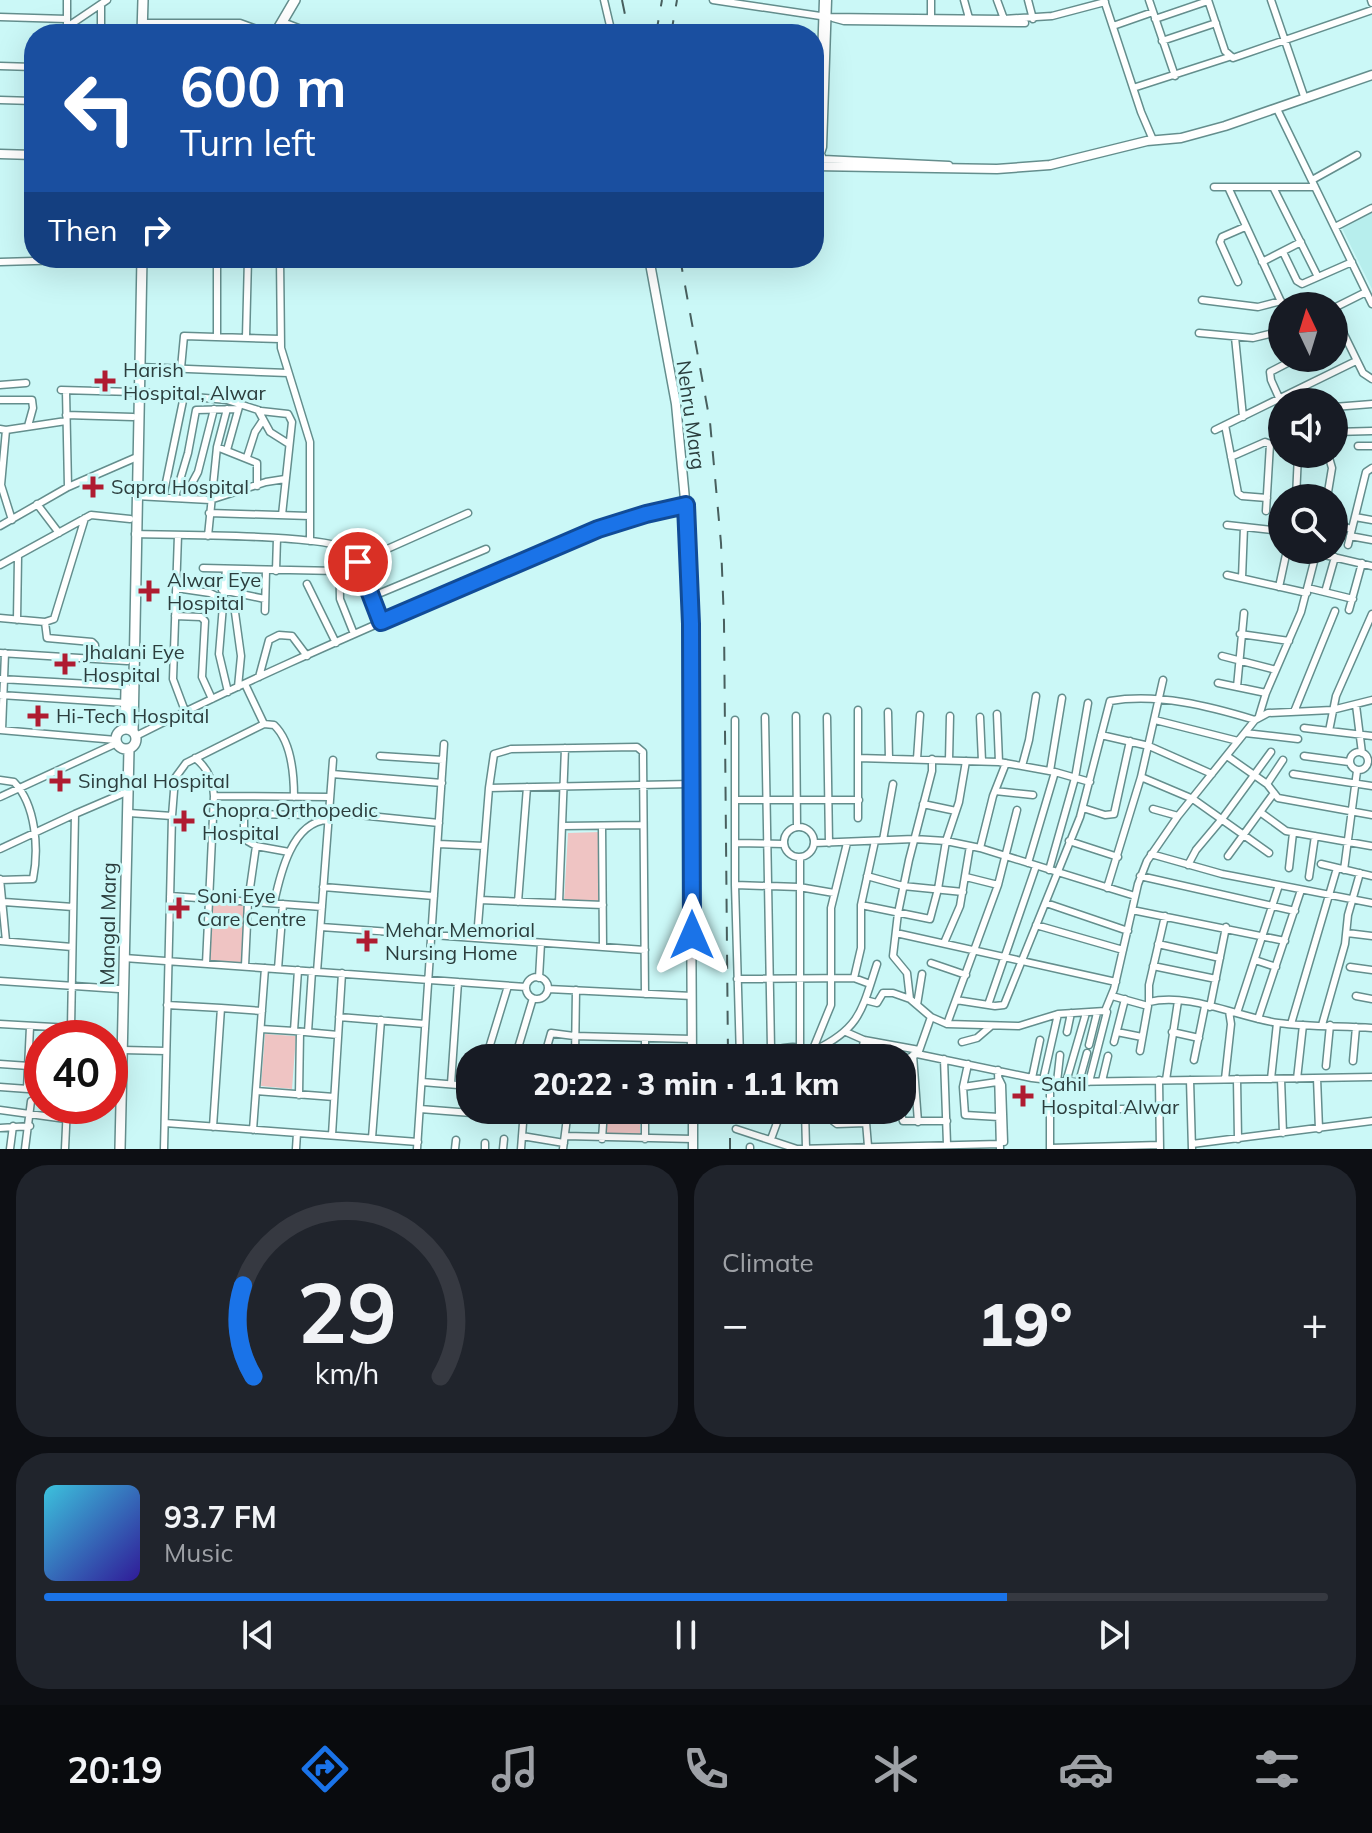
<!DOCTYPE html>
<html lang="en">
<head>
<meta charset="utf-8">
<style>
	:root { --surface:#171b24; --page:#20242c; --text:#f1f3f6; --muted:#9ea1a6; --line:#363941; --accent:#1a73e8 }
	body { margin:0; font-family:Mulish,sans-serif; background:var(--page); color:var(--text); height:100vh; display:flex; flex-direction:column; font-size:30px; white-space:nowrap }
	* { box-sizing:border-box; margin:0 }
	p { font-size:26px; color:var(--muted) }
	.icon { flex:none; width:44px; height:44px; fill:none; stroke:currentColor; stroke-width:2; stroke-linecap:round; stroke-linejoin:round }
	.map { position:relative; height:1149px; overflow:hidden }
	.panel { display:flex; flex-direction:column; gap:16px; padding:16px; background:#0d0f14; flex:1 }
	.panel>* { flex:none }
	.hud { position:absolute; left:24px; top:24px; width:800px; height:244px; border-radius:32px; box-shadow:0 8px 32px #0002; background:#1a4fa0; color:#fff; overflow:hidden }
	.needle { width:52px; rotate:356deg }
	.controls { position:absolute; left:1268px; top:292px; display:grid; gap:16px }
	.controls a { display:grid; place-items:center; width:80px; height:80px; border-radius:50%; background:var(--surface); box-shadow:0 8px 32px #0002; font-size:40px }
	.speed { position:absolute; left:24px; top:1020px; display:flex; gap:16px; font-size:40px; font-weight:700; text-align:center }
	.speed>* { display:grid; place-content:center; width:104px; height:104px; border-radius:50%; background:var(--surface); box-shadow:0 8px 32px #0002; line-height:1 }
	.speed .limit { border:12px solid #d22; background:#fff; color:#111 }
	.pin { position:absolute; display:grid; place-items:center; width:68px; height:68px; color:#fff; margin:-34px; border:4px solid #fff; border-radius:50%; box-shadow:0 2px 8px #0007 }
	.me { position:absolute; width:88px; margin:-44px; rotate:0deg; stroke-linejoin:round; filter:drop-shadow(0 0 6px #0008) }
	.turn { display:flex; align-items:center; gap:28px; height:168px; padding:0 24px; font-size:36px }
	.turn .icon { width:104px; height:104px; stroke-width:2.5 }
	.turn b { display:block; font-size:56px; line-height:68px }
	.then { display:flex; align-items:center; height:76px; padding:0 24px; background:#0003; gap:16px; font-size:30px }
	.big { font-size:60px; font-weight:800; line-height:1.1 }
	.panel .card { flex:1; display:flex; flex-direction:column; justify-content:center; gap:12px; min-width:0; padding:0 28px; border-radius:32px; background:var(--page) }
	.panel .dial { align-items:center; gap:0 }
	.dial svg { height:208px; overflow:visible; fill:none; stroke:var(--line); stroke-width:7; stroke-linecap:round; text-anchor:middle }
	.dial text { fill:var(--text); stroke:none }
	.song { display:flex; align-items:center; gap:24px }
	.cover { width:96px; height:96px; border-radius:12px; background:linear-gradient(135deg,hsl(190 70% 55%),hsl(250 70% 35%)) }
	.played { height:8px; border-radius:4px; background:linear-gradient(90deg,var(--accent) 75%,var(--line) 75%) }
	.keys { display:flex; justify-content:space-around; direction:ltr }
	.heat { display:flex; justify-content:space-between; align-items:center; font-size:44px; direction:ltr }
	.panel .tiles { flex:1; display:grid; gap:16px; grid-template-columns:1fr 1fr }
	.card:last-child { grid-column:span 2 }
	.trip { position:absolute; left:456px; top:1044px; width:460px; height:80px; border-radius:32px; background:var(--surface); box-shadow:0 8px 32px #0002; font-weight:800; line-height:80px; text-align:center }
	.tabs { display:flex; height:128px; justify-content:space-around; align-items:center; background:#090b0e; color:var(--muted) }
	.tabs .icon { width:56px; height:56px }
	.tabs .active { color:var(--accent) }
	.tabs b { font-size:36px; color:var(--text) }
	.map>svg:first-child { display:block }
</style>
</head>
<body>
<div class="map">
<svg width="1372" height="1149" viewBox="0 0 1372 1149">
	<rect width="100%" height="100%" fill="#cbf8f7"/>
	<path fill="#b7eeed" d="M1372,213V289L1342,228Z"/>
	<path fill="#efc4c3" d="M600,832L601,904L564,902L568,833Z
		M211,901L246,904L242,965L209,961Z
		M265,1034L296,1036L292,1089L261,1086Z
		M607,1110H640V1136H604Z"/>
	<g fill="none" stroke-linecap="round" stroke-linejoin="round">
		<defs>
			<path id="street" d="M604,0L612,34
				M713,0L827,17L1004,19L1052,16L1105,2
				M823,0L818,146L823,159L949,165
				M964,0L969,18
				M997,0L1004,19
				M1028,0L1033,19
				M1104,0L1141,112L1153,140
				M1149,0L1175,76
				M1208,0L1225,51L1233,58L1372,10
				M1271,0L1305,99
				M1371,0L1372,3
				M0,17L67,19
				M931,17V0
				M833,18L844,21L1025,23
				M1155,19L1208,1
				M143,23H240L270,34
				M288,24L301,29L315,31
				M1113,26L1153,12
				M67,27L107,0
				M67,34V0
				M101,34V6
				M1162,41L1216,23
				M0,66L34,67
				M1133,88L1229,57
				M0,100L34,101
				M1277,109L1372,304
				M821,153L823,147L828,0
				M1312,180L1357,155
				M1214,187H1315
				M1228,187L1283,306
				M1274,189L1318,277
				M1335,227L1372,208
				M1283,252L1297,281L1302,284L1352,262
				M217,258V336
				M280,258L281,348L310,442V541
				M0,262L137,258
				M1262,262L1301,242
				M1238,282L1220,242L1222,237L1245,227
				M1202,300L1258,307L1281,301
				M1334,308L1366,292
				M1334,314L1363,373L1372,379
				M1199,333L1253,338L1282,331
				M246,337L248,258
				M1235,337L1243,417
				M139,367L288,373
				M181,368L184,336L280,339
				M0,385L26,383
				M61,390L134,392
				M66,391L68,487
				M139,392L227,400L261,411L288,414L292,422L282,515
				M0,400H32L33,408L28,426
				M1280,400L1271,380L1270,372L1297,358
				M1334,407L1372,404
				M258,410L270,432L289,444
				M66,415L133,417
				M1225,425L1238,493L1242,496L1267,498
				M0,429L6,430L1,485L12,520
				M6,430L66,421
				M1215,430L1356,361
				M1334,432L1372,431
				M1358,446H1372
				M217,447L257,463V486
				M227,450L239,407
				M247,457L255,432L263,420
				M1231,457L1265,442L1270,444L1266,511
				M136,496L210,500L266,482L285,479
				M163,497L184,396
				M175,497L188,453L196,410L238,409
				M184,498L198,472L214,409
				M1296,498L1298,454
				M1327,498L1332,468L1328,454
				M37,504L59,533
				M209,513L310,516
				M1355,517L1372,520
				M1227,525L1282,531
				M1334,525L1352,529
				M0,526L68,487L137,457
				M135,534C169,535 330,534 348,550C366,566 373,601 381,622
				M178,535L173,679L185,711
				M208,536L217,447L227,409
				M1350,536L1372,540
				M339,545L340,599L354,634
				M1348,545L1366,472L1372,468
				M1316,553L1372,566
				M358,562L468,513
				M0,565L91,515L130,519
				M203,568L338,571
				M226,569L219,654L228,692
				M276,571L277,538
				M1227,575L1307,593
				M1242,578L1244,527
				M307,584L336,643
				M1279,587L1287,550
				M176,588L210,593L234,605L241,656L238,687
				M1308,588L1353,599
				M222,590L265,599
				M1325,592L1335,557
				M371,597L486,549
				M1349,610L1362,563
				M265,611L266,570
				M175,616L201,617L205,621L202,677L212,699
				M0,618L45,622L54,619L85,518
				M17,620L18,557
				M45,622L47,638L92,642L95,645V659
				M1240,634L1289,641
				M0,653L127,661
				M1222,656L1276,670
				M259,677L269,640L279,635L292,636L307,656
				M0,679L126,686
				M1218,683L1266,693
				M1237,687L1244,613
				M0,695L125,703
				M1356,705L1362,753
				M858,710V818
				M888,712L889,759
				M1294,712L1335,611
				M997,714L999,762
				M796,716L797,827
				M1259,716L1266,693L1301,612L1317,550
				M765,717L771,1049
				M827,717L829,843
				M980,717L982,761
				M735,720V885L740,1058
				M1155,720L1238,741
				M264,724L274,725C291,741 294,775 294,797
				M1304,728L1372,736
				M0,730L116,740
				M2,730L5,653
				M1329,731L1336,696L1372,614
				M1245,733L1298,739
				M1101,735L1149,746L1212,774
				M136,736C237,685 342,639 446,594C524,560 602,521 686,505
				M1350 761a9 9 0 1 1 18 0a9 9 0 1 1-18 0Z
				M380,756L443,760
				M1227,756L1267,784L1278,798L1372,815
				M1304,756L1349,762
				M195,758C208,768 213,780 214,796L330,797
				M858,758L999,762L1055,772L1090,782
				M917,759L920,715
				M949,760L950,716
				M1022,766L1029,740L1036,696
				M1050,771L1062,698
				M332,774L442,783
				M1293,774L1372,786
				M1141,777L1193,799L1269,853
				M0,780L14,782C36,805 39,849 33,879L0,880
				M1267,784L1283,760
				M489,788L691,784
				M995,791L1033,795
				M0,797L117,743
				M735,800H859
				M923,804L956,811
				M1083,808L1105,815L1114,814L1130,741
				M1153,809L1178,816
				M329,812L439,823
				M1260,812L1286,831L1371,846
				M129,813L172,816
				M213,814L329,815
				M244,816V839L256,846
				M562,826L643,825
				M602,826L603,947
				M784 842a15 15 0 1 1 30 0a15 15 0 1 1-30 0Z
				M883,840L893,784
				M1069,841L1118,857
				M735,843L784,844
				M814,843L914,839L946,841L980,848L1135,896
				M438,844L484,846
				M980,848L993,796L1006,763
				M0,849L75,814
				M1151,854L1222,874L1372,903
				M1228,856L1274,793
				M1028,863L1055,772
				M1321,864L1372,876
				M1188,865L1196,850L1222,819L1271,752
				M1289,868L1293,833
				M1049,870L1075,778L1088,703
				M1344,870L1357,771
				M867,876L903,886L963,892
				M1140,876L1295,911
				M966,877L998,885
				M1309,877L1315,836
				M0,879L6,941
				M735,885L799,887L834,893
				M323,887L434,896
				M1107,888L1141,777L1163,680
				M170,896L322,907
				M480,900L603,905
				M4,902L73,907
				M518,902L527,787
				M274,903C280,875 292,821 328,820
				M559,903L565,748
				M1046,903L1128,931
				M861,905L930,919L938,889L946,841L959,802L966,761
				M1132,910L1285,941
				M1036,925L1123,950
				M321,927L645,950
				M896,933L1116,982
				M1347,933L1372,936
				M477,938L489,788L494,754L511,749L637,747L643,752V757L645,994
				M0,941L72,947
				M944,943L960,906L970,846
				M1158,944L1220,958
				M124,958L526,987
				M1255,960L1276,967
				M931,963L966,975
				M206,964L214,796
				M245,966L248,902L256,846L289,852
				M1153,966L1216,979
				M1350,967L1372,970
				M278,969L283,904
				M298,970L294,1031L338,1035
				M317,972L333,760
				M526 988a11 11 0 1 1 22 0a11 11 0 1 1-22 0Z
				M539,978L541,943
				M854,978L861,948V905L875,841
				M737,979L854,978L870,984
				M0,981L119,989
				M548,989L692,996
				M1112,996L1148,1006L1140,1051
				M1356,996L1372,999
				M910,999L907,973L893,956L898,913L909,860L932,771V759
				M865,1000L877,1003L883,993H893L910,999L931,1017L947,1024L1019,1026L1058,1014L1105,1011L1114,989L1138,884L1147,861L1178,816L1255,720L1268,713L1332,710L1372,700
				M956,1000L995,1006L1004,1005L1080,817L1110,701C1158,693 1209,706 1255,720
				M1149,1002C1188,992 1238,1017 1278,1023C1309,1027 1341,1026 1372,1028
				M1149,1002V985L1165,916
				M167,1005L221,1008L213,1127
				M917,1005L922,974
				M988,1005L1036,866
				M1210,1007L1226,927
				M221,1008L262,1011
				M1237,1013L1279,885
				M339,1017L425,1024
				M1258,1019L1301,890
				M0,1024L71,1028L75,814L124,793
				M947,1024L998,885L1017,810
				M1291,1024L1337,868
				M1322,1025L1345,944L1348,915L1360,873
				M261,1029L294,1031
				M308,1032L312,971
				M846,1032L864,1040L919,1050
				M1067,1032L1071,1013
				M1117,1032L1142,1037
				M1172,1032L1199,1038
				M962,1042L977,1038L991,1026
				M1114,1042L1125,999
				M1089,1045L1097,1013
				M813,1049L831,1005V908L847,843
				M123,1050L166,1051
				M815,1050C861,1028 862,1009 877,964
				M919,1051L931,1017
				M692,1052L738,1053
				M913,1055L918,1122
				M486,1058L508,986
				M515,1058L533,998
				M544,1058L551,1033L574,1036L692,1039
				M575,1058L576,990
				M645,1058V1038
				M754,1058C778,1046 802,1041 825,1058
				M798,1058L800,1047V857
				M861,1058L864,1040
				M944,1059L947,1144
				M1194,1060L1205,1006
				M902,1061L917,1054L1032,1078L1066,1082L1372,1077
				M1353,1061L1356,1027
				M0,1064L29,1066
				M968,1064L963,1087L965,1115L999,1117
				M1326,1066L1330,1025
				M998,1070L1000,1149
				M1032,1078L1040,1040
				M1317,1078L1319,1129
				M999,1079L1002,1085L1004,1142
				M1225,1079L1231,1024L1229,1011
				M1237,1079L1238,1139
				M1271,1079L1277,1023
				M1281,1079L1283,1133
				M1297,1079L1303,1025
				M1043,1080L1058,1014
				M1159,1080L1160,1149
				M1166,1080L1178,1001
				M1190,1080L1192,1149
				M1050,1081V1149
				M1102,1081L1108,1056
				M422,1082L470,1086
				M1057,1082L1060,1055
				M1066,1082L1086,1013
				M1079,1082L1087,1053
				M1089,1082L1107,1012
				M451,1084L458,982
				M0,1087L42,1090
				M963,1087L997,1082
				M27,1089L30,1027
				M256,1091L334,1097
				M110,1094L117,1095
				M299,1095L300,1032
				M420,1109L549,1119
				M0,1110L66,1119
				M645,1110V1139
				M805,1110L806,1148
				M833,1110V1121L837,1124L866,1123
				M865,1110L868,1146
				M900,1110L903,1121H947
				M1050,1111L1159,1108
				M735,1113L805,1111
				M165,1123L418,1142
				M0,1128L30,1126
				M736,1129L797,1149L1000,1144
				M253,1130L265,968
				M332,1135L342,973
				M522,1136L564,1143
				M565,1136L693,1139
				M372,1138L381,1020
				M602,1139L604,1110
				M771,1139L778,1120L777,1113
				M1192,1144L1372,1121
				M1050,1148L1160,1145
				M10,1149L13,1126
				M25,1149L31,1101
				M65,1149L67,1106
				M164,1149L172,816L175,778L186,763L264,724L245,684
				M296,1149L297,1133
				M417,1149L444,744
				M455,1149L456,1140
				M485,1149V1143
				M503,1149L504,1139
				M521,1149L524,1110
				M563,1149L568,1110
				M750,1149V1147"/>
			<path id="secondary" d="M0,154L34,155
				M814,166L997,169L1050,165L1147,141L1181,138L1225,126L1372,75
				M649,258L676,404L689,542L692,1058
				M693,1110V1149"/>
			<path id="primary" d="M142,34L143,0
				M275,34L295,0
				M125,729L126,689
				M116 739a10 10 0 1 1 20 0a10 10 0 1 1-20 0Z
				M133,732L142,258
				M120,1149L129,749"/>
		</defs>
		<use href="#street" stroke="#648e8d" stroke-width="9"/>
		<use href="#secondary" stroke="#648e8d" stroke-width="11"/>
		<use href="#primary" stroke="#648e8d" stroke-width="12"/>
		<use href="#street" stroke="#fff" stroke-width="6"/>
		<use href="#secondary" stroke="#fff" stroke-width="8"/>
		<use href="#primary" stroke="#fff" stroke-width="9"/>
		<path stroke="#485f5e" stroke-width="2" stroke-dasharray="14 14" stroke-linecap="butt" d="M622,0L629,34
			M656,34L662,0
			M671,34L677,0
			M680,258L710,422L721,543L724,622L728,1058
			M730,1110V1149"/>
	</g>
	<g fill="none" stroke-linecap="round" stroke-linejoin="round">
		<defs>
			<path id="route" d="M358,562L381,622L598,529L646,514L686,505L691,624L692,935"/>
		</defs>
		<use href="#route" stroke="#114b97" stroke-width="20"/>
		<use href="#route" stroke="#1a73e8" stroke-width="14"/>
	</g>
	<g fill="#af1c31" stroke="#cbf8f7" stroke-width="3">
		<path d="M101 369h8v8h8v8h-8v8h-8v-8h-8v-8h8z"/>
		<path d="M89 475h8v8h8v8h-8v8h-8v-8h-8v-8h8z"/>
		<path d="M145 579h8v8h8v8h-8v8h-8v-8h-8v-8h8z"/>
		<path d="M61 652h8v8h8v8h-8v8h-8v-8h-8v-8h8z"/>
		<path d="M34 704h8v8h8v8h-8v8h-8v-8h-8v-8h8z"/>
		<path d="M56 769h8v8h8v8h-8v8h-8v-8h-8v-8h8z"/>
		<path d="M180 809h8v8h8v8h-8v8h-8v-8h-8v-8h8z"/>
		<path d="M175 896h8v8h8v8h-8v8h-8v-8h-8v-8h8z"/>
		<path d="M363 929h8v8h8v8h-8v8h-8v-8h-8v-8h8z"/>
		<path d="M1019 1084h8v8h8v8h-8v8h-8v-8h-8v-8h8z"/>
	</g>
	<g text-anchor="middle" stroke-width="6" stroke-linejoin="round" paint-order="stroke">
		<g font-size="20" fill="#2b3d3d" stroke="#cbf8f7" text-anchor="start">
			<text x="123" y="377">Harish<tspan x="123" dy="23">Hospital, Alwar</tspan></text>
			<text x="111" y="494">Sapra Hospital</text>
			<text x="167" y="587">Alwar Eye<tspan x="167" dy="23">Hospital</tspan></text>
			<text x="83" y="659">Jhalani Eye<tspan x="83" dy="23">Hospital</tspan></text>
			<text x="56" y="723">Hi-Tech Hospital</text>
			<text x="78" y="788">Singhal Hospital</text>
			<text x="202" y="817">Chopra Orthopedic<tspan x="202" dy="23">Hospital</tspan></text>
			<text x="197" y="903">Soni Eye<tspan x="197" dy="23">Care Centre</tspan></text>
			<text x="385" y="937">Mehar Memorial<tspan x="385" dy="23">Nursing Home</tspan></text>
			<text x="1041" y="1091">Sahil<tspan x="1041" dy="23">Hospital Alwar</tspan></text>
		</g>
		<g font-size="20" fill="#2b3d3d" stroke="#cbf8f7">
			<text transform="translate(691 415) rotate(82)" y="7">Nehru Marg</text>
			<text transform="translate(108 924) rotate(-89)" y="7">Mangal Marg</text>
		</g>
	</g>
</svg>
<div class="controls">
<a><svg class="needle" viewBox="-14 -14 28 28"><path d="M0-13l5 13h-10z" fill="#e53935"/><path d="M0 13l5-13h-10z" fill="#9ea1a6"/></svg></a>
<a><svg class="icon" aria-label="sound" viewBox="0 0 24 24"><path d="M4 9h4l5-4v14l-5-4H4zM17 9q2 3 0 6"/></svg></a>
<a><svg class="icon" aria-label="search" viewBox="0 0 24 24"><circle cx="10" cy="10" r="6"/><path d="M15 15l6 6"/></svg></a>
</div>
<div class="speed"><div class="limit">40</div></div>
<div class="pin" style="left:358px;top:562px;background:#d93025"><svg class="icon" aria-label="arrive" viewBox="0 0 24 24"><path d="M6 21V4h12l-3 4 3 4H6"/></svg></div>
<svg class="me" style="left:692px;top:935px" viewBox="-20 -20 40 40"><path d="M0-17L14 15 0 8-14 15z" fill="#1a73e8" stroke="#fff" stroke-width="4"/></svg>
<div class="trip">20:22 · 3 min · 1.1 km</div>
<div class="hud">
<div class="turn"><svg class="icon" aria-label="left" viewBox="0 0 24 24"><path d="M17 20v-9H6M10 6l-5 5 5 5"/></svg><div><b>600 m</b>Turn left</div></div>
<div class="then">Then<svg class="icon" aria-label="right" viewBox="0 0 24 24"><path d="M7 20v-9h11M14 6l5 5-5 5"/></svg></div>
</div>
</div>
<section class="panel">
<div class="tiles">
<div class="card dial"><svg viewBox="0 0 100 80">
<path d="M14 69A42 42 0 1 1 86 69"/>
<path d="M14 69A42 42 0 0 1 10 34" stroke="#1a73e8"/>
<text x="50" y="56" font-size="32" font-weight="700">29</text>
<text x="50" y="72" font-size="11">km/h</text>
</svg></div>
<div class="card"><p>Climate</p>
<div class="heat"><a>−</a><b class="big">19°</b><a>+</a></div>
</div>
<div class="card">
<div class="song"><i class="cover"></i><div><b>93.7 FM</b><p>Music</p></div></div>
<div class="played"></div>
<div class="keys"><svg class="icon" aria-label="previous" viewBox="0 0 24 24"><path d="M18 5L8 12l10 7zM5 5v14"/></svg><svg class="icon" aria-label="pause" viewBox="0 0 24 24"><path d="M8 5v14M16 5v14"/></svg><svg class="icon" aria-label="next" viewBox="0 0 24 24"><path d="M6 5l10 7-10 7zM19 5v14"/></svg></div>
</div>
</div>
</section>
<nav class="tabs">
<b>20:19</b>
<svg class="icon active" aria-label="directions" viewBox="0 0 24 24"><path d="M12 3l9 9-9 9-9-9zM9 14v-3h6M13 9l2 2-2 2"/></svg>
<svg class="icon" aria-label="music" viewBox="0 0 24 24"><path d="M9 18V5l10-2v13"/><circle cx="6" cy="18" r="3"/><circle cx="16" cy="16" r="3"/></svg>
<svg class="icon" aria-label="phone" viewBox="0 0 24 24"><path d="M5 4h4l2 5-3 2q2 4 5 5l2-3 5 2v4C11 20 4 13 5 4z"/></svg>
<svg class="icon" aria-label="climate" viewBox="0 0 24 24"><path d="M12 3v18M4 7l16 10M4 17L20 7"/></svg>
<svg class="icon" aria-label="car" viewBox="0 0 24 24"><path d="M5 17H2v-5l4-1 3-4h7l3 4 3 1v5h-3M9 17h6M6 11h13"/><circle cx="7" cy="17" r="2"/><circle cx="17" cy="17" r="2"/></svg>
<svg class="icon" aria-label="filters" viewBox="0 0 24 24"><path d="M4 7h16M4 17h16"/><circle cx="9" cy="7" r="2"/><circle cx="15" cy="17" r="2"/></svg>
</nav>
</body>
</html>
